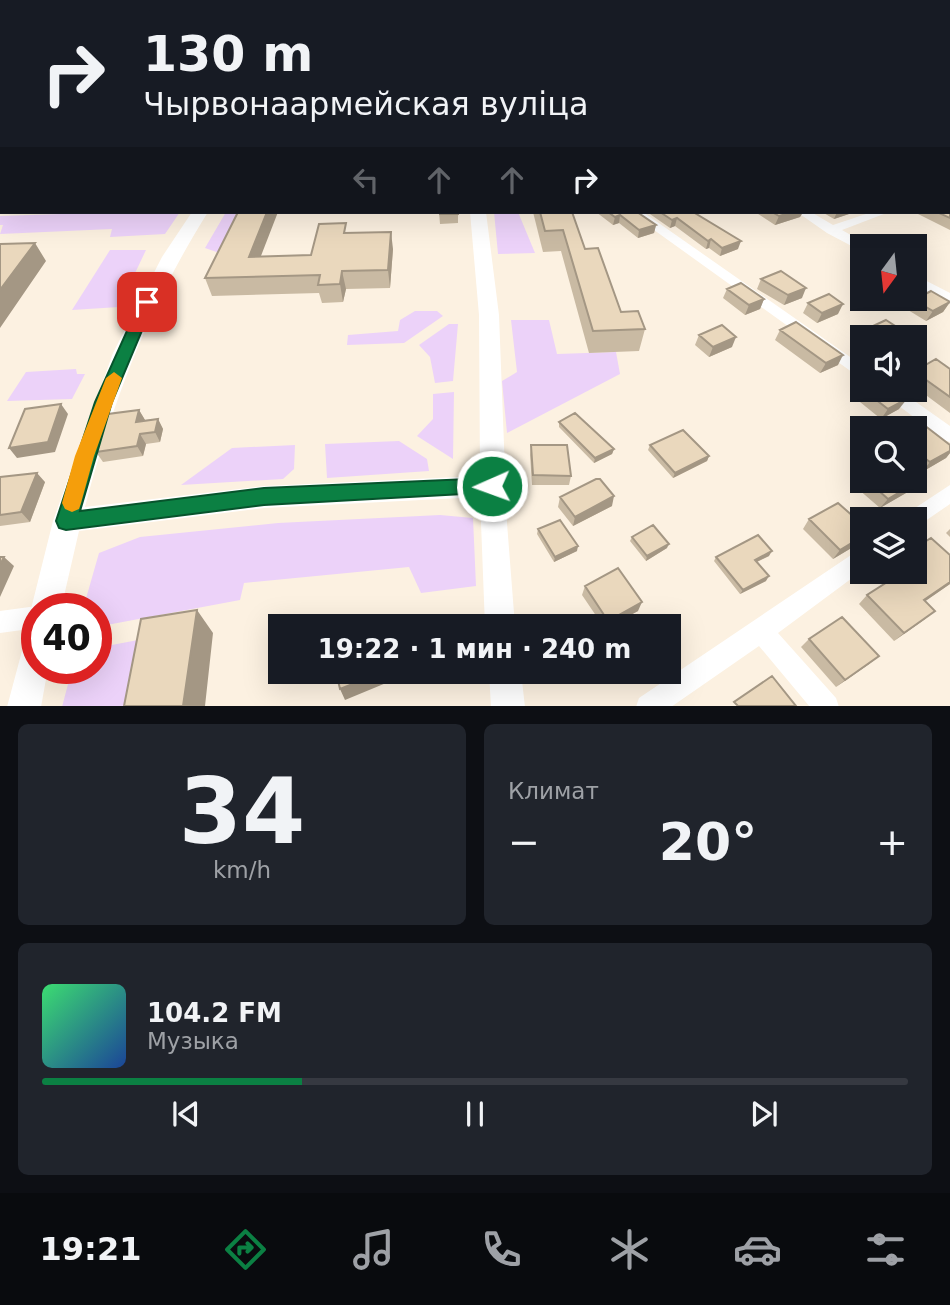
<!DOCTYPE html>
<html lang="ru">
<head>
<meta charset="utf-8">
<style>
	:root { --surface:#171b24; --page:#20242c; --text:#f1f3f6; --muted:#9ea1a6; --line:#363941; --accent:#0b8043 }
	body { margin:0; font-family:"DejaVu Sans",sans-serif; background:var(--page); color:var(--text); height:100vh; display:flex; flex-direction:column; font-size:26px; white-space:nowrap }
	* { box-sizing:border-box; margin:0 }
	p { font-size:23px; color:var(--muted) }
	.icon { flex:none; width:38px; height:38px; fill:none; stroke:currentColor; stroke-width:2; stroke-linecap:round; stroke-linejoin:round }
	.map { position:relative; height:706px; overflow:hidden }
	.panel { display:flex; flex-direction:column; gap:18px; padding:18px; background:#0d0f14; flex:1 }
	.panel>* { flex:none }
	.guide { position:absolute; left:0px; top:0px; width:950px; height:214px; box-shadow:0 7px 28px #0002; background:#171b24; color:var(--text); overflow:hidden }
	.needle { width:46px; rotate:195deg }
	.controls { position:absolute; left:850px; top:234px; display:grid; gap:14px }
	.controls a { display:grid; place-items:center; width:77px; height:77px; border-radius:0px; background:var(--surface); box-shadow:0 7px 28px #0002; font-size:35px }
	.speed { position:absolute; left:21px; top:593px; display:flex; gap:14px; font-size:35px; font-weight:700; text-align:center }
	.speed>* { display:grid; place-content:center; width:91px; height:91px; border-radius:50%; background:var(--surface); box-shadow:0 7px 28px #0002; line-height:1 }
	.speed .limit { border:10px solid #d22; background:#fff; color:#111 }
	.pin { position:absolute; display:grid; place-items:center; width:60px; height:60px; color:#fff; margin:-30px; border-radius:14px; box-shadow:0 4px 10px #0006 }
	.me { position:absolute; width:77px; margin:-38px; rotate:268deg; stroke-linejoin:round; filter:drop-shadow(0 0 5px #0008) }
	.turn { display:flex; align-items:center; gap:24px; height:147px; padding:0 28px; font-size:32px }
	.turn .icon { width:91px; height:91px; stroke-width:2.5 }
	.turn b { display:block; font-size:49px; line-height:60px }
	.lanes { display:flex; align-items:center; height:66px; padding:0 28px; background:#0003; justify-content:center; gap:35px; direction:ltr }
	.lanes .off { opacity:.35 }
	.big { font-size:52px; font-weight:800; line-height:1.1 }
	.panel .tile { flex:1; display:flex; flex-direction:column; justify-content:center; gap:10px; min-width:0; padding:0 24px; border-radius:10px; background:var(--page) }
	.panel .dial { align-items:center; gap:0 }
	.dial b { font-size:91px; line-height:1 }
	.song { display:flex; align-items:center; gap:21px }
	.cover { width:84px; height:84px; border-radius:10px; background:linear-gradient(135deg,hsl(140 70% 55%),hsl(220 70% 35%)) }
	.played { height:7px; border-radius:4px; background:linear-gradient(90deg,var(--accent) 30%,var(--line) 30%) }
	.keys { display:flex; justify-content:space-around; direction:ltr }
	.heat { display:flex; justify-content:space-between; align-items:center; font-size:38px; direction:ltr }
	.panel .tiles { flex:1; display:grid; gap:18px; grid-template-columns:1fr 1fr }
	.tile:last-child { grid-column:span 2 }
	.trip { position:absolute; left:268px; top:614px; width:413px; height:70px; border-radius:0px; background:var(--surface); box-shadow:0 7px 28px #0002; font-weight:800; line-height:70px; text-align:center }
	.dock { display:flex; height:112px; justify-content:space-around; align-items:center; background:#090b0e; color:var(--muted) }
	.dock .icon { width:49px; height:49px }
	.dock .on { color:var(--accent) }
	.dock b { font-size:32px; color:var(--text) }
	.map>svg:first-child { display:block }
</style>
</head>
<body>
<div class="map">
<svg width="950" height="707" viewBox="0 0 950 707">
	<rect width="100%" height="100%" fill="#fcf1e1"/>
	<path fill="#ecd2f9" d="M122,212H180L165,234L110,237L112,229L0,234L3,225H0V216Z
		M226,212H252L231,257L205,248Z
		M494,212H518L535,253L498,254Z
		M110,250H146L119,307L72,310Z
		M415,311H437L443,316L404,343L347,345L348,335L398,331L400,320Z
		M511,320H549L557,354L616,352L620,374L507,433L502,381L517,372Z
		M449,324H458L453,381L435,383L430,357L419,345Z
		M76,369L77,374H85L72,399L7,401L26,372Z
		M454,392L453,459L417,436L433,419V394Z
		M399,441L427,459L429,471L327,478L325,444Z
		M295,445L294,469L283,479L181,485L232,448Z
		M440,515L473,518L476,586L421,593L409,567L244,583L240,600L96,627V609H83L99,553L140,537L278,523Z
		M138,640L125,706L62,707L72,669L96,668V648Z"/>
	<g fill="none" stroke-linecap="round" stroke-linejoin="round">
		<path fill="#fff" fill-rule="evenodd" d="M0,75H2V83L0,82Z
			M0,189H2V195H0Z
			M629,212H643L863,366V380Z
			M797,212H811L833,225L872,212H889L842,230L868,245L863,247V252L827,233Z
			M915,275L950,293V304L915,285Z
			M878,390H899L950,426V442L944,440Z
			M950,485V504L915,528V520H903L906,514Z
			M863,547V570L778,633L836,698L839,707H810L759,646L671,707H636L639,698Z
			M37,606L45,609H37V628L0,633V611Z"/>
		<path fill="#fff" fill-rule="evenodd" d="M361,0H369L360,2Z
			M948,53H950V59H948Z
			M192,212H208C149,306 113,400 85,507L264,486L480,476L479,315L470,212H486L499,315L507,523L515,626H485L480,497L264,508L79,531L61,609H37L35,619L31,609L53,521L113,353L162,257Z
			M37,631V668H48L41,707H7L26,636Z
			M489,672H521L525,707H491Z"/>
	</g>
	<path fill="#c9baa3" d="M254,0H338L337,2H255Z
		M948,6L950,7V48H948Z
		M950,182V230L914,212H948Z
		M439,212H458V223L440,224Z
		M533,212H572L585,249L621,312L645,329L639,351L589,353L561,251L543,252Z
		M596,212H637L656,225L654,233L638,238L619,223L613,225Z
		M647,212H693L738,249L720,256L709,248L706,249L675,226L670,228Z
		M755,212H803L800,217L775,225Z
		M822,212H853L852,213L834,219Z
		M348,233L393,249L390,288L346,289L343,302L322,303L319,293L212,296L205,278L261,257L311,255Z
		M761,279L802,298L784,305L757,289Z
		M727,289L764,299L760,309L745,315L723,298Z
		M914,300L950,302L943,312L926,321L908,310Z
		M808,303L838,314L817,323L803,313Z
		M780,330L838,365L820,373L775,340Z
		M858,333H906L903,338H863V351L852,343Z
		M699,335L732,347L709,357L695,345Z
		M950,369V413L915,387V371Z
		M864,390H895L899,409L881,419L860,402L862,398L860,396Z
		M139,410L145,420L158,419L163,429L160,442L146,444L143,456L103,462L96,452Z
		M559,422L614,449L612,454L594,463L559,427Z
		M915,429L950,445V453L946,458L922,472L915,467Z
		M531,445L571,476L569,485H532L530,455Z
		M650,445L709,456L707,461L673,478L648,450Z
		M863,469V481H912L906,493L880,508L850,482L857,472Z
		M0,477L45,482L30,522L0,526Z
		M560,497L612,506L573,526L558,507Z
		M809,519L863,525V541L833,559L803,529Z
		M538,529L577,551L554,562L537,534Z
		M950,529V537L946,533Z
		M632,537L667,548L646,561L630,541Z
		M769,556L757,562L766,581L740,594L714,561L716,557Z
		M901,572H915L950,584L925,601V619L894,641L859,604L867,595Z
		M585,586L638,611L610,626H603L582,595Z
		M809,639L879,656L869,664L836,687L801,647Z"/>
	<path fill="#a49784" d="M752,0H787L780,2H746Z
		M948,70H950V87L948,88Z
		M267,212H278L254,274L249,257Z
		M793,212H803L800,217L775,225L779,216Z
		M837,212H853L852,213L834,219Z
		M620,215L619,223L613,225L615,217Z
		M677,218L675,226L670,228L672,220Z
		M656,225L654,233L638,238L639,230Z
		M391,232L393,249L390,288L388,270Z
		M711,239L709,248L706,249L708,241Z
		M741,241L738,249L720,256L722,248Z
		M35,243L46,261L0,328V290Z
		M342,271L346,289L343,302L340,284Z
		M806,288L802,298L784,305L788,295Z
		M764,299L760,309L745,315L749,305Z
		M950,302L943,312L926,321L933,311Z
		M843,304L838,314L817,323L822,313Z
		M736,337L732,347L709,357L713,347Z
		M843,355L838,365L820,373L826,363Z
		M907,399L899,409L881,419L888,409Z
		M61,404L68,414L55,452L17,458L9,448Z
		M139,410L145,420L142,431L136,422Z
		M158,419L163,429L160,442L155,432Z
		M140,434L146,444L143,456L137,446Z
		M614,449L612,454L594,463L595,458Z
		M950,451V453L946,458L922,472L930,462Z
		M709,456L707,461L673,478L675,473Z
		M37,473L45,482L30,522L21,512Z
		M915,483L906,493L880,508L888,499Z
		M614,496L612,506L573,526L575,517Z
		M863,536V541L833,559L840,550Z
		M669,544L667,548L646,561L647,556Z
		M578,546L577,551L554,562L555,557Z
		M772,551L769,556L752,564L755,560Z
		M4,557L14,566L0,597V565Z
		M769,576L766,581L740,594L743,590Z
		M950,582V584L914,609L924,600Z
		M642,602L638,611L610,626H606L608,621Z
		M197,610L213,633L205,706H183Z
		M935,611L925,619L894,641L904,633Z
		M879,656L869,664L836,687L845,680Z
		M383,672H402L403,676L345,700L340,689Z"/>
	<path fill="#ead8bd" stroke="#a49784" stroke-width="2" d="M370,0H490L491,2H369Z
		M626,0H752L746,2H616Z
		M848,0H863L870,2H844Z
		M898,0H921L929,2H892Z
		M948,6L950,7V35H948Z
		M948,59H950V70H948Z
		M950,120V139H948V121Z
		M948,181L950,182V218L937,212H948Z
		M238,212H267L249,257L311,255L319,224L346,223L344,233L391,232L388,270L342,271L340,284L318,285L320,275L205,278Z
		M439,212H458V214H440Z
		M540,212H572L585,249L598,248L621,312L638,311L645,329L593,331L563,230L545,231Z
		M608,212H637L656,225L639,230L620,215L615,217Z
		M660,212H693L741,241L722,248L711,239L708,241L677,218L672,220Z
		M772,212H793L779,216Z
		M35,243L0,290V244Z
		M781,271L806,288L788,295L761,279Z
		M741,283L764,299L749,305L727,289Z
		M931,291L950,302L933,311L914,300Z
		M829,294L843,304L822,313L808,303Z
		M886,320L906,333L897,338H864L858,333Z
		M796,322L843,355L826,363L780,330Z
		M722,325L736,337L713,347L699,335Z
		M936,359L950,369V397L915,372V371Z
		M870,390H895L907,399L888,409L866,392Z
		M61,404L48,442L9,448L25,409Z
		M139,410L136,422L158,419L155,432L140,434L137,446L96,452L108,414Z
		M575,413L614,449L595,458L559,422Z
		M924,425L950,445V451L930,462L915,451V429Z
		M683,430L709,456L675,473L650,445Z
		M531,445H567L571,476L533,475Z
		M863,469V477L857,472Z
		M37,473L21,512L0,515V477Z
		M596,479H600L614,496L575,517L560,497Z
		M868,481H912L915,483L888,499Z
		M838,503L863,525V536L840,550L809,519Z
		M560,520L578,546L555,557L538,529Z
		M653,525L669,544L647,556L632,537Z
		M758,535L772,551L755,560L769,576L743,590L716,557Z
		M931,538L950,555V582L924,600L935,611L904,633L867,595L903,572H915V548Z
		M0,557H4L0,565Z
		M618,568L642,602L608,621L585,586Z
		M197,610L183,706H124L141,619Z
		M386,616L389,626H358Z
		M842,617L879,656L845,680L809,639Z
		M336,672H383L340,689Z
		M772,676L796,706H738L734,702Z"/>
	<path fill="#0b8043" stroke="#07532c" stroke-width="2" d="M147,298L154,302L112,402L80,511L264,488L492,478L499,480L502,486L499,492L264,505L66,530L59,528L56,521L95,402L140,302Z"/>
	<path fill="#f59e0b" d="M114,372L122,378L94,456L81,503L79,509L72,512L65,509L62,503L75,456L106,378Z"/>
</svg>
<div class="controls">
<a><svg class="needle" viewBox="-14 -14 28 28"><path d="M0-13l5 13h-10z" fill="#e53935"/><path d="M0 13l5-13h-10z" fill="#9ea1a6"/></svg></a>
<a><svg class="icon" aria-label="sound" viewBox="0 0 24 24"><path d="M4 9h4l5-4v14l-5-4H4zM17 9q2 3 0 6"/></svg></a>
<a><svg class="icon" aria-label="search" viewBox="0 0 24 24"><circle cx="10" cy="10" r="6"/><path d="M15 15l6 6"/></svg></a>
<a><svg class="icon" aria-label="layers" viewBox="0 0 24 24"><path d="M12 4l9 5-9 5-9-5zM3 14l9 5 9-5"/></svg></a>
</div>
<div class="speed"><div class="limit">40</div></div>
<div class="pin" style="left:147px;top:302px;background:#d93025"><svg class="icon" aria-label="arrive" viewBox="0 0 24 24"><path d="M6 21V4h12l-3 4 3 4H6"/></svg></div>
<svg class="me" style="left:492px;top:486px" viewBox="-20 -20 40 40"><circle r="17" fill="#0b8043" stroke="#fff" stroke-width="3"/><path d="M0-11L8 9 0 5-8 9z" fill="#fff"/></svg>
<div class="trip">19:22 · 1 мин · 240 m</div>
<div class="guide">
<div class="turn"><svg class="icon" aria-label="right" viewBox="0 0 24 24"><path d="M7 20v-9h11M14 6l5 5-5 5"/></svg><div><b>130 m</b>Чырвонаармейская вуліца</div></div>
<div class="lanes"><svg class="icon off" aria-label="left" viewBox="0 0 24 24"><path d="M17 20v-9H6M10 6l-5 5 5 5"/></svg><svg class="icon off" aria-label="ahead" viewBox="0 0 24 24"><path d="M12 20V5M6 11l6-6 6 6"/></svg><svg class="icon off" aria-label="ahead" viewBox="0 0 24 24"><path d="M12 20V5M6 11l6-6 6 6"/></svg><svg class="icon" aria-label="right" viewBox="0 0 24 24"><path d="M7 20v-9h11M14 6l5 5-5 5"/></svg></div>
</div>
</div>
<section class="panel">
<div class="tiles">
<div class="tile dial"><b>34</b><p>km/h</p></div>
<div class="tile"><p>Климат</p>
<div class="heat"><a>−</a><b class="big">20°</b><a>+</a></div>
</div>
<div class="tile">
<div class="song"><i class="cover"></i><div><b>104.2 FM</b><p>Музыка</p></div></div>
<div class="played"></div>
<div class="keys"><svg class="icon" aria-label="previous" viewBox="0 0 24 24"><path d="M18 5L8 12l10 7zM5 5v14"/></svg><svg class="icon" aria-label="pause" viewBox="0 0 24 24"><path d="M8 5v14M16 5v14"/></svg><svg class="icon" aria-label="next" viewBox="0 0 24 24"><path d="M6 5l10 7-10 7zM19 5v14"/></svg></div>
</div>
</div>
</section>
<nav class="dock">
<b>19:21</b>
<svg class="icon on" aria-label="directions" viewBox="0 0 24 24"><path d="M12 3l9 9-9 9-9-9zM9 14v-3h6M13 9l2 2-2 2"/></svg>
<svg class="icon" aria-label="music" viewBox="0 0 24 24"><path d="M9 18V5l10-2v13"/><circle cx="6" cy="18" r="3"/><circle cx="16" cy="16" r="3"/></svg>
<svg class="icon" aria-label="phone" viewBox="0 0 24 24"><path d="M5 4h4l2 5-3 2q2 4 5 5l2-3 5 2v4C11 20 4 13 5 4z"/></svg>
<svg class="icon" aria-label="climate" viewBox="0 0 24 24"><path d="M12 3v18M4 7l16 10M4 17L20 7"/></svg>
<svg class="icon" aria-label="car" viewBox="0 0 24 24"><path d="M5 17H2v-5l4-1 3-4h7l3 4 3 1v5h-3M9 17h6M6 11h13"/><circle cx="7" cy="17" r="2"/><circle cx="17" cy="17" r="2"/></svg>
<svg class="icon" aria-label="filters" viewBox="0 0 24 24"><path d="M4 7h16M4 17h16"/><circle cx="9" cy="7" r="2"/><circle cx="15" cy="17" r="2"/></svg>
</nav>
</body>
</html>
